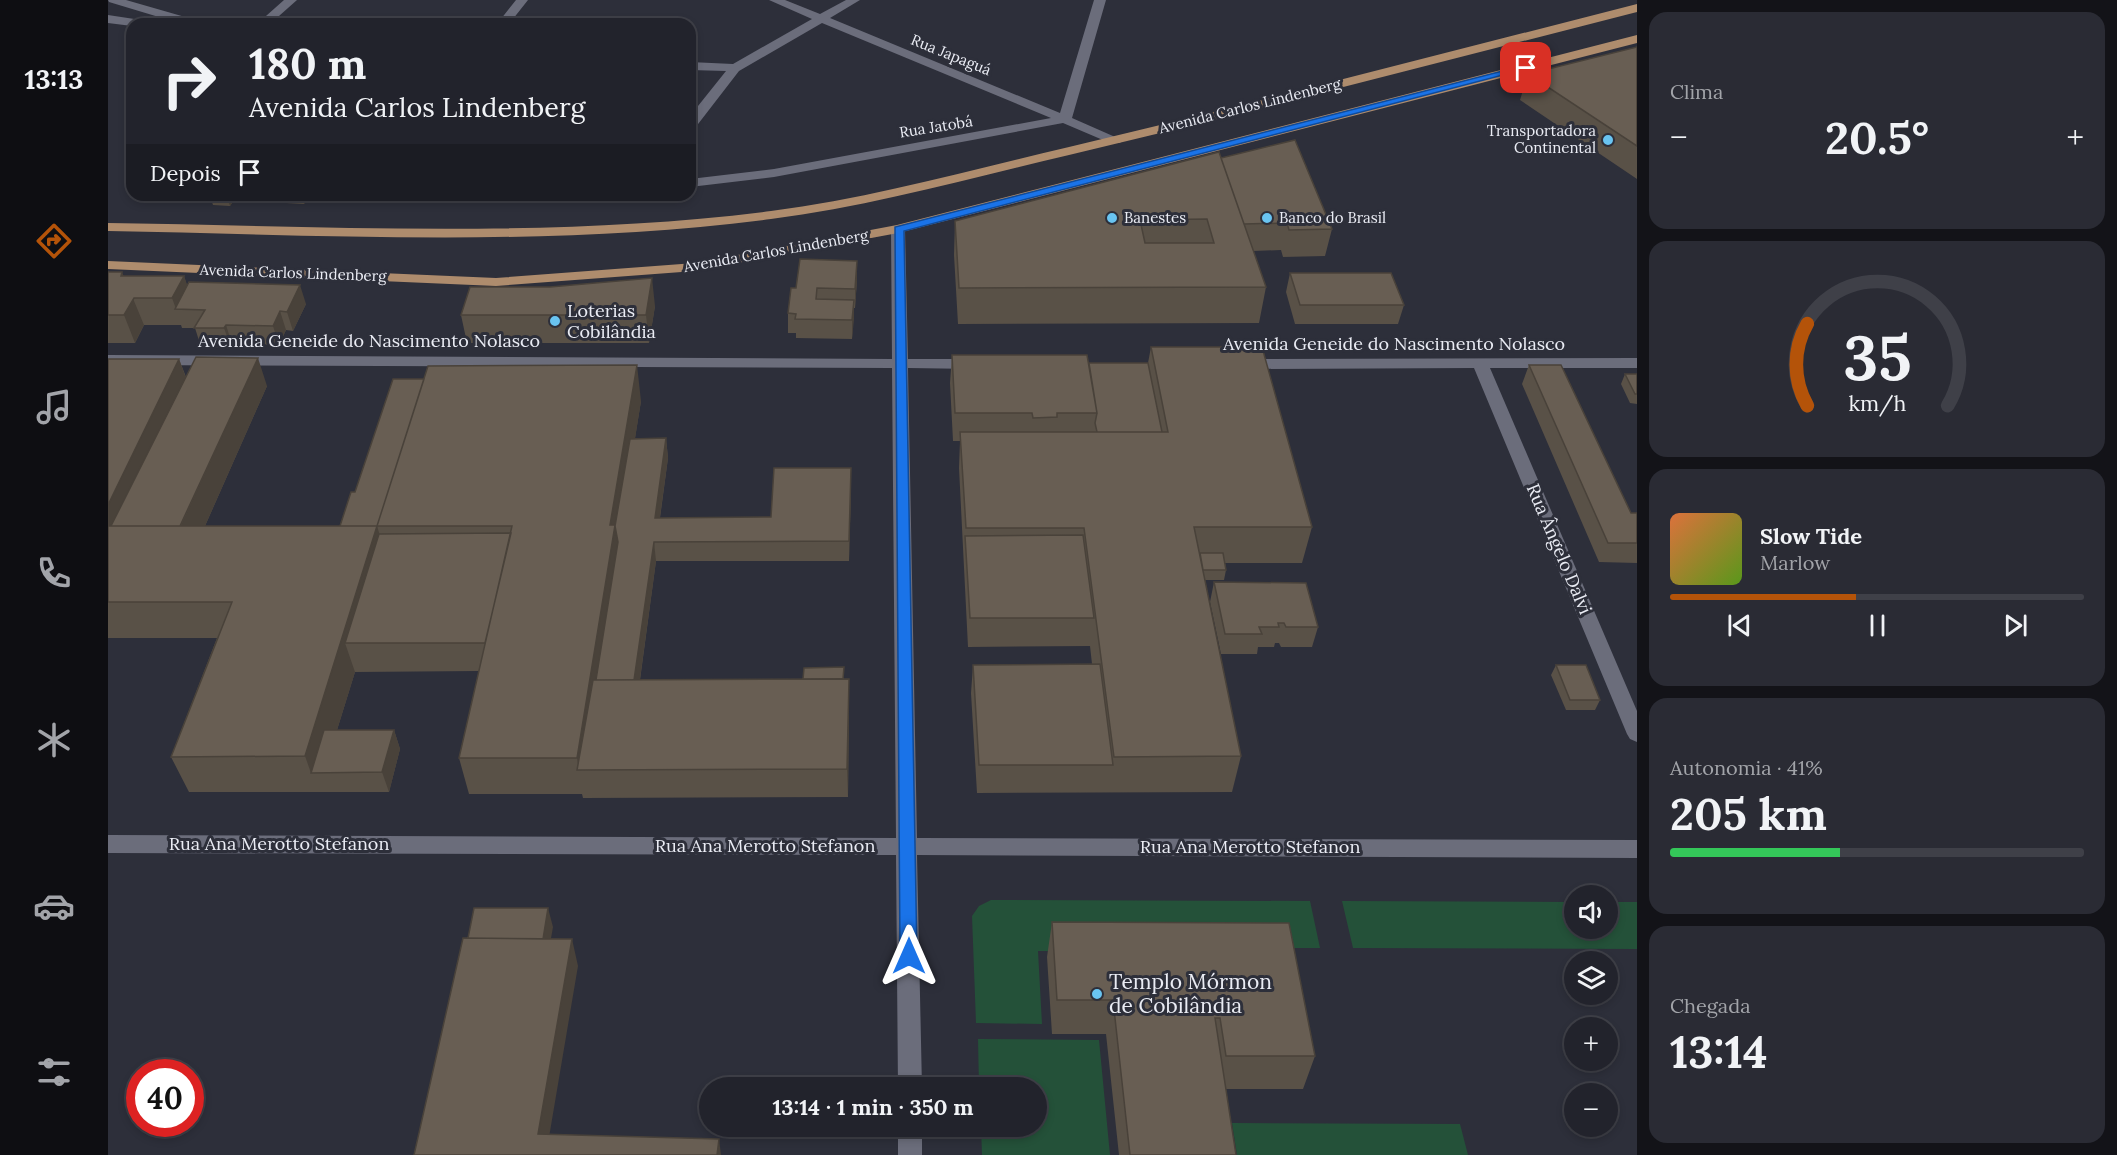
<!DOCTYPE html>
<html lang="pt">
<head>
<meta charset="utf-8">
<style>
	:root { --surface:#22232c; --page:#2a2b34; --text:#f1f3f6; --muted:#a2a4a9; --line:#3f4048; --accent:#b45309 }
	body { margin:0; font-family:Lora,serif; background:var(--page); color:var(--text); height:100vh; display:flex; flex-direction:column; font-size:22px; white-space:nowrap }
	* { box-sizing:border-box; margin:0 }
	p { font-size:20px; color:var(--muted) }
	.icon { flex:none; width:33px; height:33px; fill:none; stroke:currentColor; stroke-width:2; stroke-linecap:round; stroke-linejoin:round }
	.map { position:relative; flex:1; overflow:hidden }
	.sheet { display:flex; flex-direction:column; gap:12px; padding:12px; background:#131318; width:480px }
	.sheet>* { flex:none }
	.hud { position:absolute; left:18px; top:18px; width:570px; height:183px; border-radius:18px; box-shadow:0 3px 9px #0003,0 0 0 2px var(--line); background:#22232c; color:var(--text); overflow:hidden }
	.controls { position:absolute; left:1456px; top:885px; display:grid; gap:12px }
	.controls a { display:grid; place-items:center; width:54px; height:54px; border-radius:50%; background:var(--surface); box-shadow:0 3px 9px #0003,0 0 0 2px var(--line); font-size:30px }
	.speed { position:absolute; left:18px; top:1059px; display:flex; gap:12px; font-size:30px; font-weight:700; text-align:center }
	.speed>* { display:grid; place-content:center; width:78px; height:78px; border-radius:50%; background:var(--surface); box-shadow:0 3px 9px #0003,0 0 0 2px var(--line); line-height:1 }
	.speed .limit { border:9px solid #d22; background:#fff; color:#111 }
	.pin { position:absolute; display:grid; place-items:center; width:51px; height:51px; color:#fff; margin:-26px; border-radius:12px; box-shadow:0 3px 9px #0006 }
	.me { position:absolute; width:66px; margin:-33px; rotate:0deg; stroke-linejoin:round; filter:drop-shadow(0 0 4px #0008) }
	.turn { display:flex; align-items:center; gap:21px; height:126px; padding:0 24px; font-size:27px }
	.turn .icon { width:78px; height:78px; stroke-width:2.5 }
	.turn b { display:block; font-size:42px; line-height:51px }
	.then { display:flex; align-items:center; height:57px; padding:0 24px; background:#0003; gap:12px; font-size:22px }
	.big { font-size:45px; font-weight:800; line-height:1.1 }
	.sheet .widget { flex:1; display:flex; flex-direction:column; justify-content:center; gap:9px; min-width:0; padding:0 21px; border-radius:18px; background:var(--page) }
	.sheet .dial { align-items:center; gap:0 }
	.dial svg { height:156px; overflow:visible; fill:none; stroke:var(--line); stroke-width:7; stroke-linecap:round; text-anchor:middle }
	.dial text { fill:var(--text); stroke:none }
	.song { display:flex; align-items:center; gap:18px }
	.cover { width:72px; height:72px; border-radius:9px; background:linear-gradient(135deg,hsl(20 70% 55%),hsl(90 70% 35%)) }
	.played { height:6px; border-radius:3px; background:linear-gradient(90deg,var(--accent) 45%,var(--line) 45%) }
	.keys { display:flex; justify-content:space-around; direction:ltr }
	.heat { display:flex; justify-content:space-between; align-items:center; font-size:33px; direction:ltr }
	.charge { height:9px; border-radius:4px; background:linear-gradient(90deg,#34c759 41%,var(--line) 0) }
	.trip { position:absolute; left:591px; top:1077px; width:348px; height:60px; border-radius:30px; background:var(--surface); box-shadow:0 3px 9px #0003,0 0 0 2px var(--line); font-weight:800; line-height:60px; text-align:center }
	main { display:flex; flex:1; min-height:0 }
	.tab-bar { display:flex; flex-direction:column; width:108px; justify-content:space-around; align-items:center; background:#0e0e12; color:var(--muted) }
	.tab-bar .icon { width:42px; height:42px }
	.tab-bar .current { color:var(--accent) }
	.tab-bar b { font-size:27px; color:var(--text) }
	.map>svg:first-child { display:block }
</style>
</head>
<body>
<main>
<nav class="tab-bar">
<b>13:13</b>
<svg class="icon current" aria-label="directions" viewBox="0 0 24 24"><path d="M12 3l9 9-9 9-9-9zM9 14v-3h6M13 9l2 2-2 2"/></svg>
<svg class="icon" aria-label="music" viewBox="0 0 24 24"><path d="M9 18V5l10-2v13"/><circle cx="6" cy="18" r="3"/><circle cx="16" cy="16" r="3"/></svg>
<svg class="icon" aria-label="phone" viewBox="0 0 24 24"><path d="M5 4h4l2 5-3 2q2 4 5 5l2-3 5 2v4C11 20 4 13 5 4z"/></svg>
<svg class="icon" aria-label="climate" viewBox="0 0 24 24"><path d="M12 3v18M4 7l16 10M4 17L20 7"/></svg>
<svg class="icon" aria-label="car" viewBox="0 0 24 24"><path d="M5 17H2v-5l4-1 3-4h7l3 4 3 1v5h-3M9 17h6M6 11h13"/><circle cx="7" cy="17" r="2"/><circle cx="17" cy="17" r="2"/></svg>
<svg class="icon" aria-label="filters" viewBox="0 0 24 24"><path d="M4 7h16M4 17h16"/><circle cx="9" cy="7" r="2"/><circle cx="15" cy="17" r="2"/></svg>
</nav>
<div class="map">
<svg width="1529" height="1155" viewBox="0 0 1529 1155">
	<rect width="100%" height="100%" fill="#2d2f3a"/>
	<path fill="#245139" d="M883,900L1202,901L1212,948H1168L1169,952L930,951L934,1024L868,1023L864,916L871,906Z
		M1234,901L1467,902V928H1500V902H1529V949L1245,948Z
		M870,1039L991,1040L1002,1155H874L873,1127L928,1126V1088L871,1087Z
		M1124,1123L1352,1124L1360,1155H1129Z"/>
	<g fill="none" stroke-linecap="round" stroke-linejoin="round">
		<path fill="#6b6d7b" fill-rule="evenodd" d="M0,0H18L91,21L93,24H74L1,2Z
			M176,0H189L162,24H149Z
			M408,0H420L401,24H389Z
			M661,0H677L712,14L738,0H752L722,18L952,113L986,0H998L964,118L1014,140L1012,143H1002L955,123L666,177L582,187V179L666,169L943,118L714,23L631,71L587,128L582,129V116L618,71L582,70V62L625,64L704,19Z
			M0,15L33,20L39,24H24V26L0,23Z
			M790,225L797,229L800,359H867L875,364L867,369L800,368L809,838L1529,840V858L809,855L814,1088H790L788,855L0,853V835L788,838L784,368L0,365V355L784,359L783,229Z
			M1529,358V368H1382L1529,711V742L1522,739L1519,734L1366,368L1135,369L1127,364L1135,359Z
			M790,1126H814V1155H790Z"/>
		<path fill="#ae8c6d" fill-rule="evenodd" d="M1529,4V12C1340,60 1151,110 961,155C863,178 764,206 663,219C444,248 221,235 0,231V223C221,226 444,239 663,211C764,198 862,170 961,147C1151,102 1340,52 1529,4Z
			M1529,35V43L790,233L587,271L388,286L0,269V261L388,278L587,263L789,225Z"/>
	</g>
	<path fill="#595147" d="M1529,47V179L1412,100L1420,74Z
		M1113,158L1224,229L1217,256L1175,257L1173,250L1145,251L1158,287L1151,323L850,324L846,255L847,221Z
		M45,195H202L196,204L126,200L122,206L105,205L103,199Z
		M749,261V280L747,308H746L744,339L688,338V333H680V313L688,288Z
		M0,272L16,276H76L79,286L198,304L185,331L178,330L171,345L124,344L123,348L93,347L87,328H74L73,325H36L27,343H0Z
		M1182,273L1296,305L1290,324H1187L1178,292Z
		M547,306L541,343H359L353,315Z
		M1043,347L1204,527L1194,563H1117L1118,570L1116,580H1097L1133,756L1124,792L869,793L863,693L865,665L984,664L982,646L860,647L851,468L852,441H845L842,383L844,355L981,363H1040Z
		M0,359H71L78,377L159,386L97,526H232L247,492L533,401L527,438H558L560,458L552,518L663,517L743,488L741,561H548L532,680L741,679V707L740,797L475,798L474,794H361L351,758L371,671L247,672L229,730H286L292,749L281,792H81L63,757L109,638H0Z
		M1421,365L1523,513H1529V563L1491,562L1414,384Z
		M1517,374H1529V404L1522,403L1513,384Z
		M1106,582L1210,627L1204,647H1173L1171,643H1167L1166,647H1150L1149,654H1113L1102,602Z
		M1448,665L1492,700L1487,710H1458L1443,675Z
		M944,922L1207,1056L1195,1089H1118L1128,1155H1011L998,1034H944L939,957Z"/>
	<path fill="#49423a" d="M118,195H125L126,200L122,206Z
		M194,195H202L196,204Z
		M749,261V280L747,308V289Z
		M14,272L36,325L27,343L16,315L13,276Z
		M76,276L86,304L68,309L64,298Z
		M544,278L547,306L541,343L538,315Z
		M192,285L198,304L185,331L179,312Z
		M746,300V319L744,339V320Z
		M172,311L178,330L171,345L165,326Z
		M118,325L124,344L123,348L116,328Z
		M150,358L159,386L81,562L69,534Z
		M71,359L84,395L0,534V505Z
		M529,365L533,401L510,546L513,562L471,770L469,758L502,525Z
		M558,438L560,458L549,538L547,518Z
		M743,468V488L741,561V541Z
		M269,526L280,562L237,643L247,672L216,772L203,773L197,756Z
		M546,542L548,561L528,708L525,688Z
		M741,679V707L740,797L739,769Z
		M286,730L292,749L281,792L274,772Z
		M440,908L445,927L438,967L433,948Z
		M464,939L470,966L438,1155L430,1134Z
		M611,1139L613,1155H609Z"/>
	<path fill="#685e53" stroke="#49423a" stroke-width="1.5" fill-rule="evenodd" d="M1529,47V146L1420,74Z
		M1187,140L1224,229L1181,230L1179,223L1136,224L1113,158Z
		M1111,152L1158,287L851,288L847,221ZM1099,219L1106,243H1037L1032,220Z
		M692,259L749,261L747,289L709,288L708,299L746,300L744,320L687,319L688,314L680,313L683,288H688Z
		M0,272H14L13,276H76L64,298H26L16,315H0Z
		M1182,273H1283L1296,305H1192Z
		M544,278L538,315H353L362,287H442Z
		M81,282L192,285L179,312L172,311L165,326L118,325L116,328H86L97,310L67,309Z
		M1043,347H1154L1204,527H1086L1133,756L1006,757L976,528H858L852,432H1060Z
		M844,355H979L989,413H949V417L925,418L924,413H847Z
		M88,357L150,358L72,526H3Z
		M0,359H71L0,505Z
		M981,363H1040L1054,432H989L987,423L989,413Z
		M529,365L502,525H507L469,758H351L404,526H269L320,366Z
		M1421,365H1453L1523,513H1529V543H1500Z
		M1517,374H1529V394H1527Z
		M285,379H316L269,526H232L243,492H247Z
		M558,438L547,518L663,517L666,468H743L741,541L546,542L526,680H488L510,542L507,526L522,439Z
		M0,526H269L197,756L63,757L124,602H0Z
		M403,533L377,643H237L271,534Z
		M975,535L986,618H862L857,536Z
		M1092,553H1115L1118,570H1095Z
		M1106,582L1198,583L1210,627H1178L1176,623H1170L1171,627H1151L1154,634H1117Z
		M992,664L1005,765H871L865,665Z
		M1448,665H1478L1492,700H1462Z
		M736,667L735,679H695L696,668Z
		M741,679L739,769L469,770L485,680Z
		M216,730H286L274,772L203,773Z
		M366,908H440L435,939L360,938Z
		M944,922L1181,923L1207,1056H1118L1112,1018H1107L1128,1155H1022L1005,1000H949Z
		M355,938L464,939L430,1134L611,1139L609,1155H306Z"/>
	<path fill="#1a73e8" stroke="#114b97" stroke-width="1.5" d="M1414,66L1422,68L796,231L809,956L807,961L801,963L795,961L792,956L787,227Z"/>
	<g fill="#69c4f1" stroke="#2d2f3a" stroke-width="2">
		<circle cx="1500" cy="140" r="6"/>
		<circle cx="1004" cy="218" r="6"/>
		<circle cx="1159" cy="218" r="6"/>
		<circle cx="447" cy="321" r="6"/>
		<circle cx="989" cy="994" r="6"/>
	</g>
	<g text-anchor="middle" stroke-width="6" stroke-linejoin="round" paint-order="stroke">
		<g font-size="15" fill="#eaecf4" stroke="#2d2f3a">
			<text transform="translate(843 55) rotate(22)" y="5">Rua Japaguá</text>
			<text transform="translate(1142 106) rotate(-14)" y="5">Avenida Carlos Lindenberg</text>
			<text transform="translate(828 127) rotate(-9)" y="5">Rua Jatobá</text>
			<text transform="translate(668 251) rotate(-10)" y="5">Avenida Carlos Lindenberg</text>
			<text transform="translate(185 273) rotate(2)" y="5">Avenida Carlos Lindenberg</text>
		</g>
		<g font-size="15" fill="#eaecf4" stroke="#2d2f3a" text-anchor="start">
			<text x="1488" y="136" text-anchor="end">Transportadora<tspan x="1488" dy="17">Continental</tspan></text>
			<text x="1016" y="223">Banestes</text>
			<text x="1171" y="223">Banco do Brasil</text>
		</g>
		<g font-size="18" fill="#eaecf4" stroke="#2d2f3a" text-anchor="start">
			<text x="459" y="317">Loterias<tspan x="459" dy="21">Cobilândia</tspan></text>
		</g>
		<g font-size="18" fill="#eaecf4" stroke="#2d2f3a">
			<text x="261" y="347">Avenida Geneide do Nascimento Nolasco</text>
			<text x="1286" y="350">Avenida Geneide do Nascimento Nolasco</text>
			<text transform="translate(1451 549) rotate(67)" y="6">Rua Ângelo Dalvi</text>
			<text x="171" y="850">Rua Ana Merotto Stefanon</text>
			<text x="657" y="852">Rua Ana Merotto Stefanon</text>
			<text x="1142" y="853">Rua Ana Merotto Stefanon</text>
		</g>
		<g font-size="21" fill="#eaecf4" stroke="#2d2f3a" text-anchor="start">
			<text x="1001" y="989">Templo Mórmon<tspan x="1001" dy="24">de Cobilândia</tspan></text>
		</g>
	</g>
</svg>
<div class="controls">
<a><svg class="icon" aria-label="sound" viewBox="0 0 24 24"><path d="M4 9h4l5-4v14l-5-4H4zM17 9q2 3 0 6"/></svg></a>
<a><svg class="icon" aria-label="layers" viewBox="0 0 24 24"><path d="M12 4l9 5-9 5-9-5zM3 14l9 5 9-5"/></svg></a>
<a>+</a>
<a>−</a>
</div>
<div class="speed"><div class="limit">40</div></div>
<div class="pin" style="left:1418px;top:68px;background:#d93025"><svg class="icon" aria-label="arrive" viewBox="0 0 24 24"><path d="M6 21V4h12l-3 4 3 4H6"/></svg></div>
<svg class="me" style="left:801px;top:956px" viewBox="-20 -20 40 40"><path d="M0-17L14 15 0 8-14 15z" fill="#1a73e8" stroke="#fff" stroke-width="4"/></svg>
<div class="trip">13:14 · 1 min · 350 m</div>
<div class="hud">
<div class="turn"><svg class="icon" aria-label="right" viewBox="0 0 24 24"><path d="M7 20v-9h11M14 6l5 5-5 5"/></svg><div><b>180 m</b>Avenida Carlos Lindenberg</div></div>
<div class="then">Depois<svg class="icon" aria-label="arrive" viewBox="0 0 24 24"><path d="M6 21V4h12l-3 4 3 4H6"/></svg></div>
</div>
</div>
<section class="sheet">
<div class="widget"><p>Clima</p>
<div class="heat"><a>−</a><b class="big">20.5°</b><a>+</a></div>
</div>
<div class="widget dial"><svg viewBox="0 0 100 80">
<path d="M14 69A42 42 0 1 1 86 69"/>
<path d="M14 69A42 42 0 0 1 14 27" stroke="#b45309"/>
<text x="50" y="56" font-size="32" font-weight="700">35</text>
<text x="50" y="72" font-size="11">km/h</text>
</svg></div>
<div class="widget">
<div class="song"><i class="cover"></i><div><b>Slow Tide</b><p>Marlow</p></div></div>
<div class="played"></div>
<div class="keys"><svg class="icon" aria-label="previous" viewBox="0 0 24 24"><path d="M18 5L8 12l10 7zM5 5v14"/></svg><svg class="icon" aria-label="pause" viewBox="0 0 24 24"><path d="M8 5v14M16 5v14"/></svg><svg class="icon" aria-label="next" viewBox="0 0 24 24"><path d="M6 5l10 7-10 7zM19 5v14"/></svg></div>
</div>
<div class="widget"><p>Autonomia · 41%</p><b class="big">205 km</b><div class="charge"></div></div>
<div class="widget"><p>Chegada</p><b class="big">13:14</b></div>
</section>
</main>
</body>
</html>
